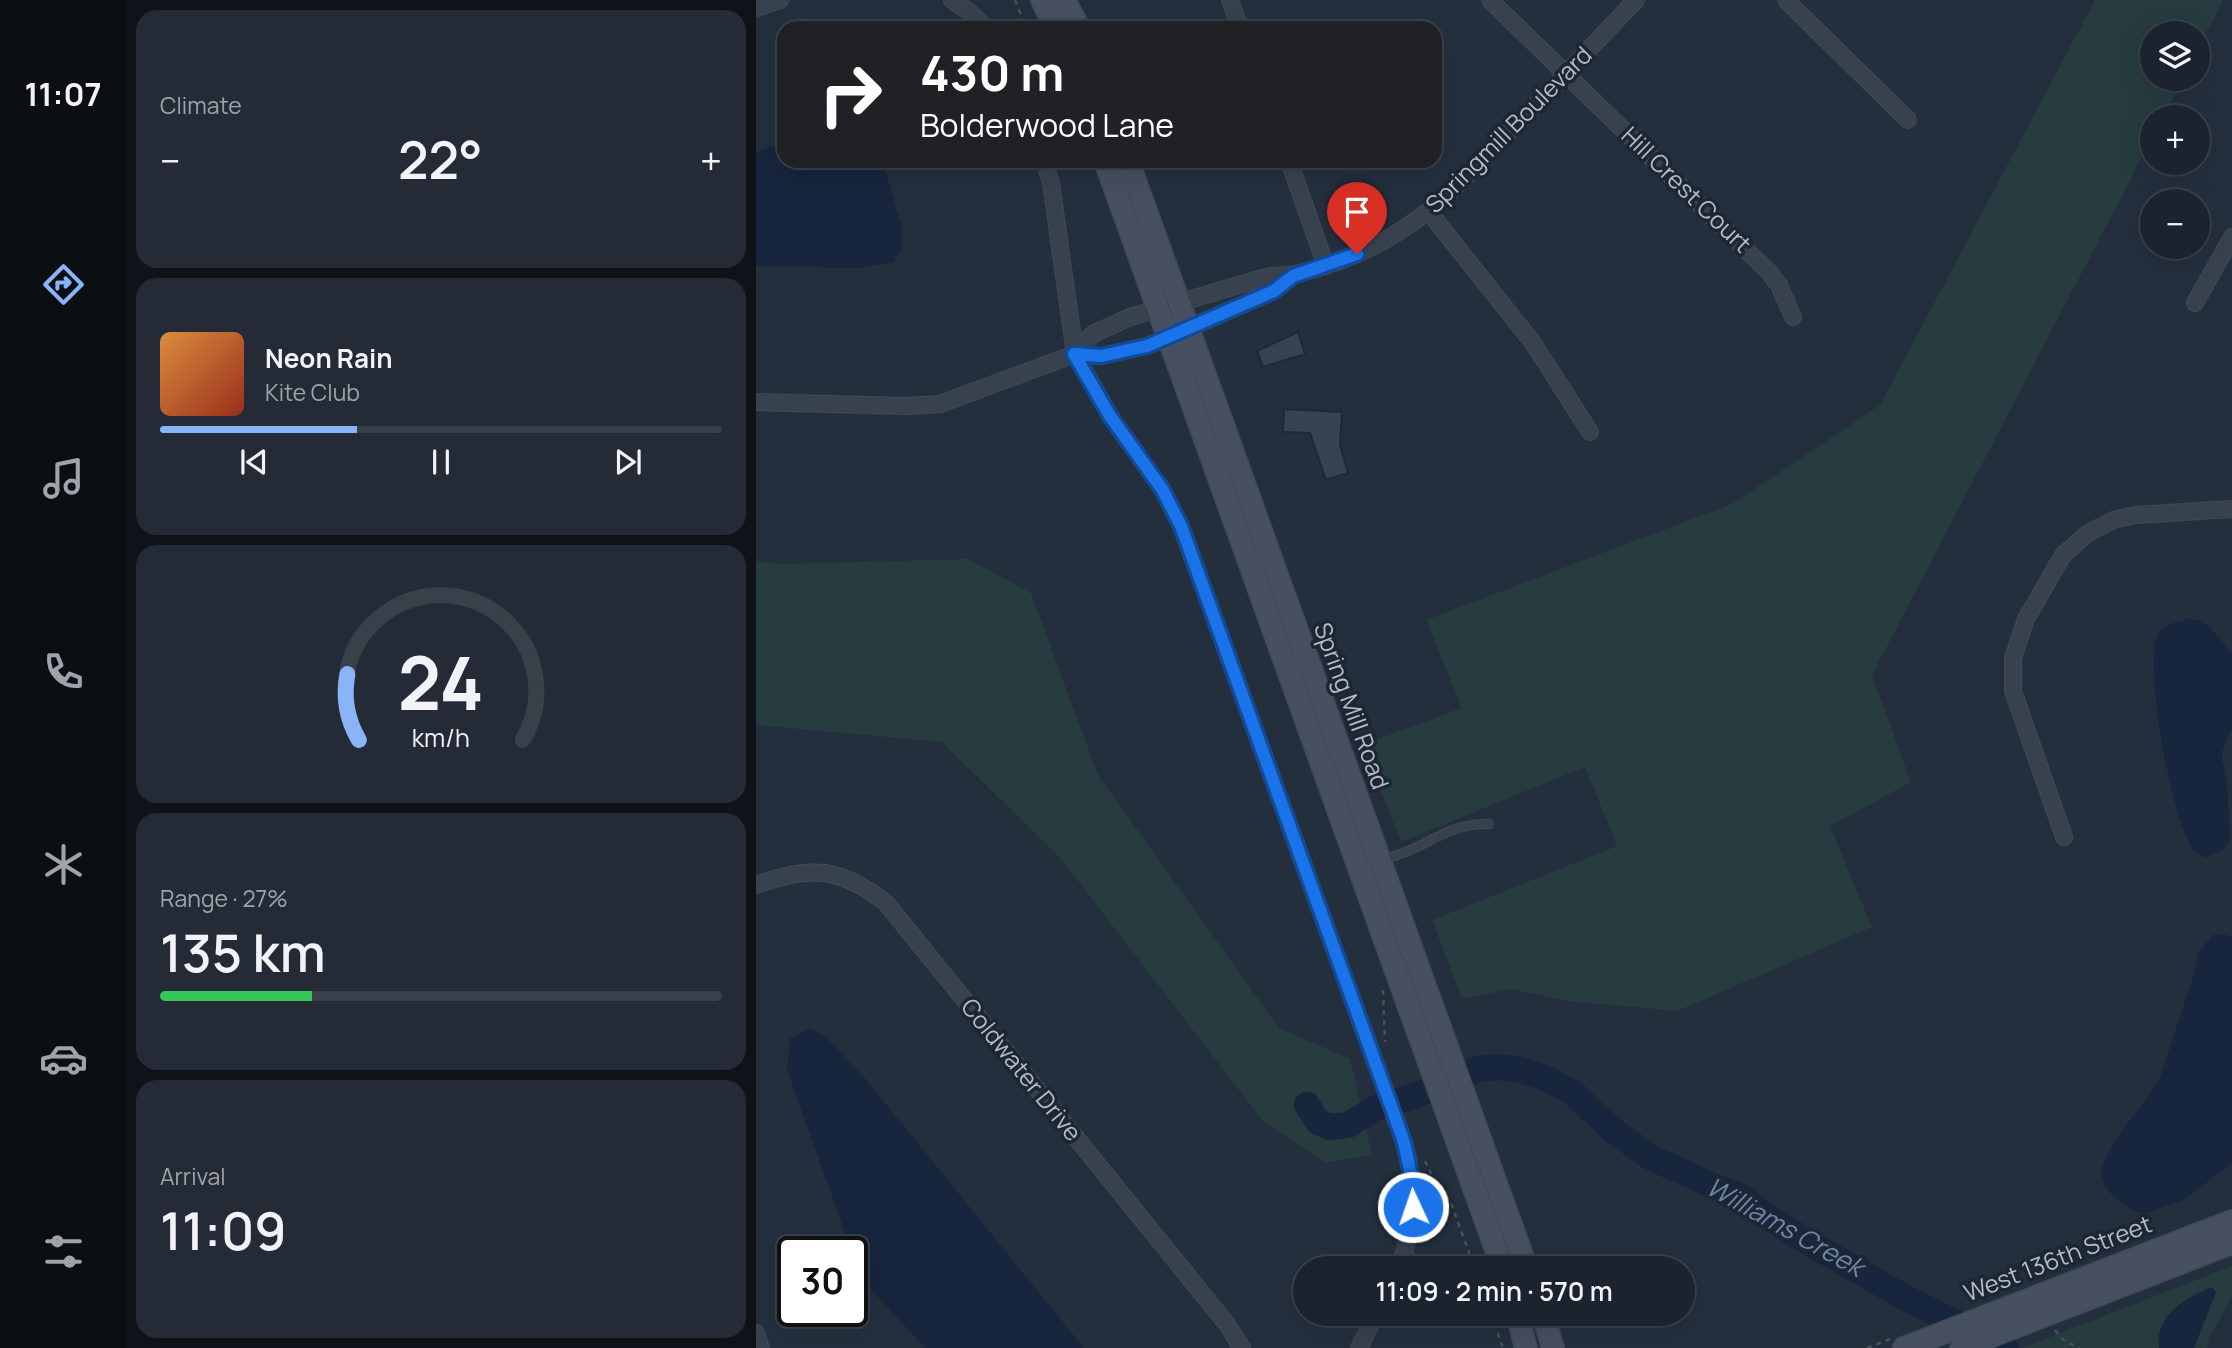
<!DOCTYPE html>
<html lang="en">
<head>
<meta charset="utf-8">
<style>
	:root { --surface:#1b232e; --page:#242b36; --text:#f1f3f6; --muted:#a0a4aa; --line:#39404a; --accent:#8ab4f8 }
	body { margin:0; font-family:Manrope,sans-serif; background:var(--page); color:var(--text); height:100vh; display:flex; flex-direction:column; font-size:26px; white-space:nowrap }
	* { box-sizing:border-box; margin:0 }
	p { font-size:23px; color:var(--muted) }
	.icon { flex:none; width:38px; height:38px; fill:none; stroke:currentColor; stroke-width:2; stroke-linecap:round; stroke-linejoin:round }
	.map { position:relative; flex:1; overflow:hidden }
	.details { display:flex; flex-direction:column; gap:10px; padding:10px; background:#0f1319; width:630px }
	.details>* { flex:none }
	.top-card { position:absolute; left:21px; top:21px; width:665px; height:147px; border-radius:21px; box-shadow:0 7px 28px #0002,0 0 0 2px var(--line); background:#202124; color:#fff; overflow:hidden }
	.buttons { position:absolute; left:1384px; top:21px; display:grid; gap:14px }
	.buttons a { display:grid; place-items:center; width:70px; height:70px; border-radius:50%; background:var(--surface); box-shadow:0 7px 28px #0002,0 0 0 2px var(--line); font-size:35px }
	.speed { position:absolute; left:21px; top:1236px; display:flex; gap:14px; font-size:35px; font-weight:700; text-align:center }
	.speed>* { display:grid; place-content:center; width:91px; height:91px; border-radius:50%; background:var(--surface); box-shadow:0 7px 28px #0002,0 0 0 2px var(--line); line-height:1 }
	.speed .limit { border:4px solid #111; border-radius:10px; background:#fff; color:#111 }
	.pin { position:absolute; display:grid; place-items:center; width:60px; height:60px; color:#fff; margin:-72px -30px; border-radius:50% 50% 50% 0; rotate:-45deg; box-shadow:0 0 7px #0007 }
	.pin .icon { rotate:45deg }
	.me { position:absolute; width:77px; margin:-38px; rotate:357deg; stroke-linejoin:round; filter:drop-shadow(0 0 5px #0008) }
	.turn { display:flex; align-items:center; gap:24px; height:147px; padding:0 28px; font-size:32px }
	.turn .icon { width:91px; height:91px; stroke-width:2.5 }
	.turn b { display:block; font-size:49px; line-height:60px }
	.big { font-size:52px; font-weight:600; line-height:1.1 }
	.details .widget { flex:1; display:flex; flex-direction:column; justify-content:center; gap:10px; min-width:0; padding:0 24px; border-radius:21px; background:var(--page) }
	.details .dial { align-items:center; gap:0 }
	.dial svg { height:182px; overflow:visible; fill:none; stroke:var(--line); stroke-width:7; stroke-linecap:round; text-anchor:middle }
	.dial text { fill:var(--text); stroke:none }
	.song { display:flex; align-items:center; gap:21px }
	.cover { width:84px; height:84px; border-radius:10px; background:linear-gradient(135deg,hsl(30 70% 55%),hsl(10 70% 35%)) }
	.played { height:7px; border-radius:4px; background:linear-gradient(90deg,var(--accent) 35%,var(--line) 35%) }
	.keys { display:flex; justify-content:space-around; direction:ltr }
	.heat { display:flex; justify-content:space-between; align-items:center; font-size:38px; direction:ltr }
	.charge { height:10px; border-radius:5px; background:linear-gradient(90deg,#34c759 27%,var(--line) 0) }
	.trip { position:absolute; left:537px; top:1256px; width:402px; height:70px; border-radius:35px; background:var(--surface); box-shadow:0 7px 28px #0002,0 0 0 2px var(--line); font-weight:600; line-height:70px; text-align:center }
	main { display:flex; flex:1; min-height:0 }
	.menu { display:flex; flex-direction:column; width:126px; justify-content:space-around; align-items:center; background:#0b0e12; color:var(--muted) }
	.menu .icon { width:49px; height:49px }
	.menu .current { color:var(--accent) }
	.menu b { font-size:32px; color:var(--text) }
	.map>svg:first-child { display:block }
</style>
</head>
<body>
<main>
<nav class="menu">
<b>11:07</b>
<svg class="icon current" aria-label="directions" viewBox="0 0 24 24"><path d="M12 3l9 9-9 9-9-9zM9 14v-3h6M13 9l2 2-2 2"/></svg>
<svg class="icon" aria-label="music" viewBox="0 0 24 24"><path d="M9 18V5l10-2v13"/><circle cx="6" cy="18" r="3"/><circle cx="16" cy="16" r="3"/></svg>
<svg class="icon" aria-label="phone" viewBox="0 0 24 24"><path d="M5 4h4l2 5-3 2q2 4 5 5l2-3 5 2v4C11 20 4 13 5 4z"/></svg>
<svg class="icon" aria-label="climate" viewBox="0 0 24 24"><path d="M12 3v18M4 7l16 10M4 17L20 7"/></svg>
<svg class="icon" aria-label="car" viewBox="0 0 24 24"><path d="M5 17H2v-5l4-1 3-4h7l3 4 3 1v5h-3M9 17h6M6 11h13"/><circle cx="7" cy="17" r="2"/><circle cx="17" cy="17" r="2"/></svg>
<svg class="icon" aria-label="filters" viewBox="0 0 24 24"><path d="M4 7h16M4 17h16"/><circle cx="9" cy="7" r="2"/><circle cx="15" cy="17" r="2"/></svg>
</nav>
<section class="details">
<div class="widget"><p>Climate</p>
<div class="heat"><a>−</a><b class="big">22°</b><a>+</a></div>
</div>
<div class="widget">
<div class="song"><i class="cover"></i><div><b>Neon Rain</b><p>Kite Club</p></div></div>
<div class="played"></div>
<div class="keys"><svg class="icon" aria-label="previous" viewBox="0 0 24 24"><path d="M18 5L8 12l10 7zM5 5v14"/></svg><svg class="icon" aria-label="pause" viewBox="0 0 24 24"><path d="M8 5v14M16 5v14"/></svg><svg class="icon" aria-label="next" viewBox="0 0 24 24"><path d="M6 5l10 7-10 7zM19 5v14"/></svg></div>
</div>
<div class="widget dial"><svg viewBox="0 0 100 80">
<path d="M14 69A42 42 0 1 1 86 69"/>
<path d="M14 69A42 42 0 0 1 9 40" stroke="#8ab4f8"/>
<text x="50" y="56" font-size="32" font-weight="700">24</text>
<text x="50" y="72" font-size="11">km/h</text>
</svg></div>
<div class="widget"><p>Range · 27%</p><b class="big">135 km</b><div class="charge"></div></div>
<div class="widget"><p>Arrival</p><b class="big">11:09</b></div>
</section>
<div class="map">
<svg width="1476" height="1348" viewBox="0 0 1476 1348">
	<rect width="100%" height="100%" fill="#242f3e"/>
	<path fill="#263c3f" d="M1339,0H1467L1442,50V33H1396V79H1427L1407,117H1396V138L1116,675L1155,782L1074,826L1116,927L921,1011L812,1001L755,989L706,999L676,920L861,846L829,767L645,842L606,745L706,708L670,620L976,504L1124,405Z
		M212,559L275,593L342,775L523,1028L594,1059L616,1155L570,1163L506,1120L306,860L186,742L0,725V561L22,564Z
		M1476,1266V1297L1453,1338L1451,1348H1266Z"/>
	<path fill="#17263c" d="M28,142V161H126L146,227V248L137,262L101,268L0,266V152Z
		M1430,619L1441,620L1454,627L1476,653V728L1467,749L1466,759L1471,780L1474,839L1468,849L1450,858C1449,857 1440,854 1440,853C1417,833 1386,658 1402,634C1407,625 1421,622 1430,619Z
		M1463,934L1471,935L1476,938V1163L1428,1200L1388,1214L1377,1211L1360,1199L1349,1187L1346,1179V1166L1358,1142L1403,1081L1438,974L1442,954L1456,935Z
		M55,1028L72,1039L108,1077L328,1348H169L114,1288L102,1269L31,1070L34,1038Z
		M1456,1287L1460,1292L1438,1348H1403C1399,1315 1429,1298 1456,1287Z"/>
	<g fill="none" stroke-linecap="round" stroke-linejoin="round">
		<path stroke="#17263c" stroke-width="26" d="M551,1105L562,1122L574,1127L592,1125L621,1107L664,1094L722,1069L741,1067L761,1069L787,1077L817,1093L858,1131L894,1157L957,1186L987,1197L996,1206L1045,1238L1148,1297L1250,1348"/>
	</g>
	<path fill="#364354" stroke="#1f2835" stroke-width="2" d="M542,332L549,354L507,367L501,351Z
		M528,409L586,412L584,445L592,473L570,480L554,433L527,432Z"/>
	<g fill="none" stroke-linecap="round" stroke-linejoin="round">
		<defs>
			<path id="lane" d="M626,860C639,856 651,852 663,846C687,834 705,823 733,824"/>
			<path id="street" d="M196,0L212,11L230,28
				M474,0L484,28
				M734,0L1014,273L1023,285L1037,317
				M1030,0L1152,120
				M0,8L24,0
				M288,161L295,183L319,354L354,416L406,489L425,526L648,1142C661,1189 659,1223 643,1269
				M533,161L570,266
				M673,212L777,343L834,432
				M1439,303L1476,237
				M319,354L337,334L374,317L514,276C540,276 562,269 586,260C667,229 703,183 761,124C801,83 841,41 880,0
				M0,402L151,406L184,404L319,354L345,356L391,346L518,291L537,276
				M1308,837L1257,691V658L1270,619L1307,555L1332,533L1360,519L1380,515L1476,509
				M0,885C54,865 84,867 130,903L470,1323L486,1348
				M0,1333L5,1348
				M603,1348L620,1314"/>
			<path id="secondary" d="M286,0L299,28
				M308,0L323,28
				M349,161L747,1269
				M372,161L771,1269
				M761,1314L770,1348
				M787,1314L797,1348
				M1148,1348L1476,1221
				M1205,1348L1476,1243"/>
		</defs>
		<use href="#lane" stroke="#414a57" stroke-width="10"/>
		<use href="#street" stroke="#414a57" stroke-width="18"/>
		<use href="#secondary" stroke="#414a57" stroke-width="24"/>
		<path stroke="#3f5557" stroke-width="2.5" stroke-dasharray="5 5" stroke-linecap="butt" d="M259,0L270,28
			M627,990L629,1042
			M669,1161L676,1176L695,1203L719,1269
			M735,1314L747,1348
			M1299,1330L1307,1340L1324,1348
			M1111,1348L1134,1339"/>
		<use href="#lane" stroke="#38414e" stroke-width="8"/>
		<use href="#street" stroke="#38414e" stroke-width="16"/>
		<use href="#secondary" stroke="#465061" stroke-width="21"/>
	</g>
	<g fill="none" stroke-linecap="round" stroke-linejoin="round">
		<defs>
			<path id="route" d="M601,254L537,276L518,291L391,346L345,356L318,354L354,416L406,489L425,526L648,1142L657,1185V1207"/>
		</defs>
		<use href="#route" stroke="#114b97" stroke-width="18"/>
		<use href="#route" stroke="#1a73e8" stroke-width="12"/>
	</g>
	<g text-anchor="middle" stroke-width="7" stroke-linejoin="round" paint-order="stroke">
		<g font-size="24" fill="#b4bcc9" stroke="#1d2633">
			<text transform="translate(753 130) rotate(-45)" y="8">Springmill Boulevard</text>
			<text transform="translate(930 190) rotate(44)" y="8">Hill Crest Court</text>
			<text transform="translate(595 706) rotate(70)" y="8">Spring Mill Road</text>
			<text transform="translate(265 1070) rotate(51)" y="8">Coldwater Drive</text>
			<text transform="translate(1302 1259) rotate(-21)" y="8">West 136th Street</text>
		</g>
		<g font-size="26" font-style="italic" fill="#6d86a8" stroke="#1d2633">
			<text transform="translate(1029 1227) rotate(29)" y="9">Williams Creek</text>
		</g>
	</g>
</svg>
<div class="buttons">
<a><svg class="icon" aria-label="layers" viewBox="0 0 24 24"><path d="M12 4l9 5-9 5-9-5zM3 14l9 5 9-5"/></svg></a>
<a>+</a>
<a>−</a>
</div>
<div class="speed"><div class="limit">30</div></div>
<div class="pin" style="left:601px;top:254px;background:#d93025"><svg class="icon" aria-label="arrive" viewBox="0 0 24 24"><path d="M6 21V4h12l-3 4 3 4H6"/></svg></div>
<svg class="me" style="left:657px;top:1207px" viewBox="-20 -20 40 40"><circle r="17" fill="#1a73e8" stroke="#fff" stroke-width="3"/><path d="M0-11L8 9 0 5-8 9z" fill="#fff"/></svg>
<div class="trip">11:09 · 2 min · 570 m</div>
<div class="top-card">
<div class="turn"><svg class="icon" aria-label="right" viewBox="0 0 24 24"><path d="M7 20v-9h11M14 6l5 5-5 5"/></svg><div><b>430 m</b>Bolderwood Lane</div></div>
</div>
</div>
</main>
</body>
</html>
